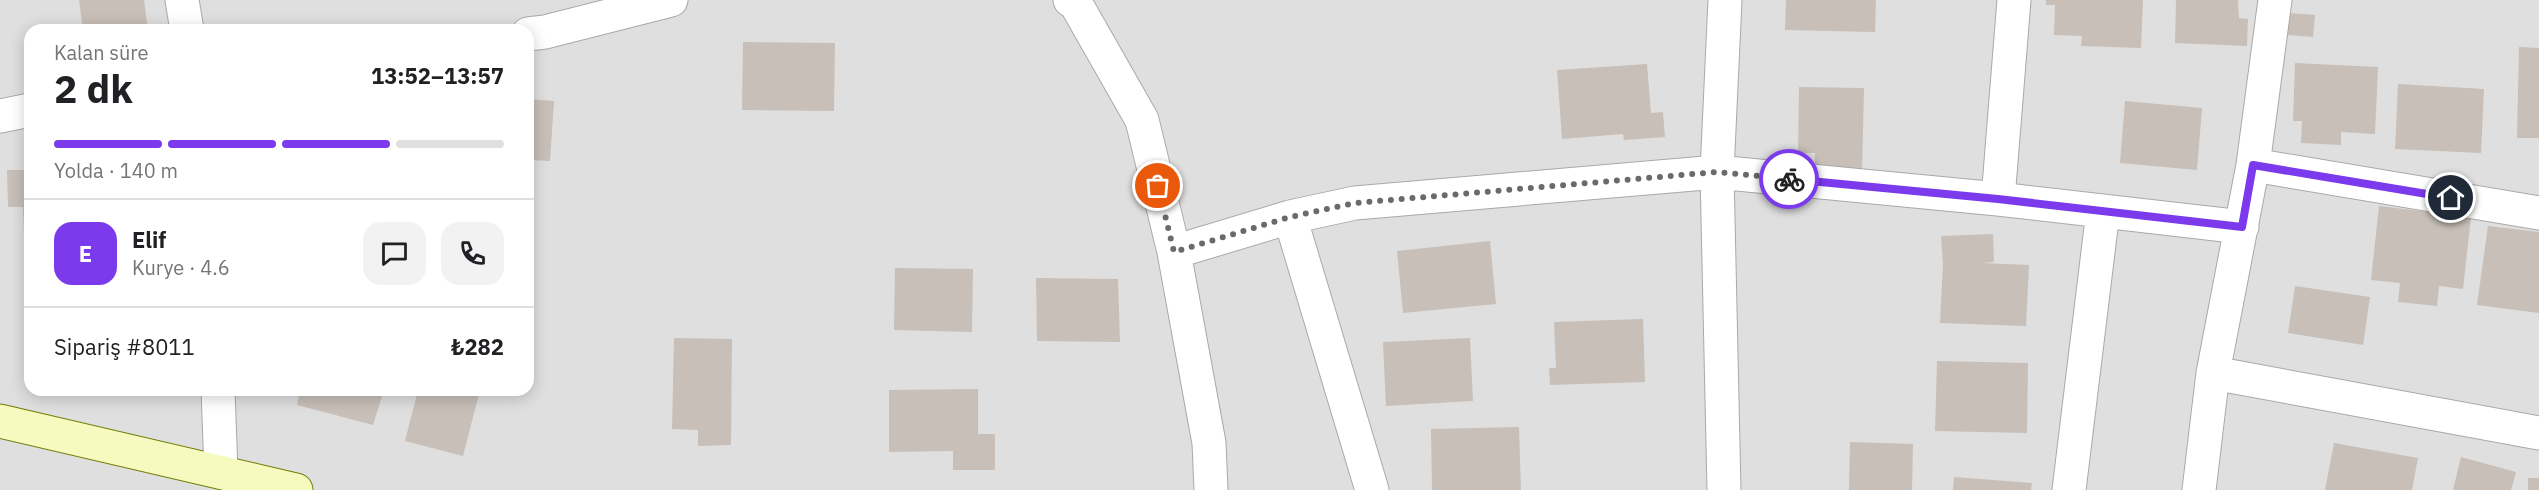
<!DOCTYPE html>
<html lang="tr">
<meta charset="utf-8">
<style>
:root{--surface:#fff;--page:#f2f2f2;--text:#202124;--muted:#757577;--line:#e0e0e0;--accent:#7c3aed}
body{margin:0;font-family:"IBM Plex Sans",sans-serif;background:var(--page);color:var(--text);height:100vh;display:flex;flex-direction:column;font-size:22px;white-space:nowrap}
*{box-sizing:border-box;margin:0}
p{font-size:20px;color:var(--muted)}
.icon{flex:none;width:33px;height:33px;fill:none;stroke:currentColor;stroke-width:2;stroke-linecap:round;stroke-linejoin:round}
.map{position:relative;flex:1;overflow:hidden}
.sheet{position:absolute;left:24px;top:24px;width:510px;height:372px;display:flex;flex-direction:column;background:var(--surface);border-radius:18px;box-shadow:0 3px 15px #0003}
.sheet>*{flex:none}
.pin{position:absolute;display:grid;place-items:center;width:51px;height:51px;color:#fff;margin:-26px;border:3px solid #fff;border-radius:50%;box-shadow:0 2px 6px #0007}
.courier{position:absolute;display:grid;place-items:center;width:60px;height:60px;margin:-30px;border:4px solid #7c3aed;border-radius:50%;background:#fff;color:#222;box-shadow:0 2px 8px #0007}
.headline em{font-style:normal;font-weight:800}
.headline div{display:flex;flex-direction:column-reverse}
.headline{display:flex;align-items:center;justify-content:space-between;height:102px;padding:0 30px}
h1{font-size:39px;font-weight:800;line-height:45px}
.bar{display:grid;grid-template-columns:repeat(4,1fr);gap:9px 6px;align-content:center;height:72px;padding:0 30px}
.bar i{height:8px;border-radius:4px;background:var(--line)}
.bar .active{background:var(--accent)}
.bar p{grid-column:span 4}
.line{display:flex;align-items:center;gap:15px;padding:0 30px;border-top:2px solid var(--line)}
.line div{flex:1}
.round{display:grid;place-items:center;flex:none;width:63px;height:63px;border-radius:18px;background:var(--page)}
.map>svg:first-child{display:block}
.residential{fill:#e0dfdf;fill-rule:evenodd}
.building{fill:#c7bfb8}
.lines{fill:none;stroke-linecap:round;stroke-linejoin:round}
.street-casing{stroke:#a9a9a9;stroke-width:35}
.secondary-casing{stroke:#707d05;stroke-width:35}
.street{stroke:#fff;stroke-width:33}
.secondary{stroke:#f7fabf;stroke-width:33}
.done{stroke:#6b6a68;stroke-width:6;stroke-dasharray:0 10.8}
.route{stroke:#7c3aed;stroke-width:8}
</style>
<div class="map">
<svg width="2539" height="490" viewBox="0 0 2539 490">
<rect width="100%" height="100%" fill="#f2efe9"/>
<path class="residential" d="M0,0h2539v490h-2539zM30,30h498v360h-498z"/>
<path class="building" d="M79,0h65l4,30h-65z
M1786,0h90l-1,32 -90,-2z
M2046,0h97l-2,48 -60,-2 1,-10 -28,-1 1,-30h-9z
M2176,0h62l1,18 9,1 -1,27 -72,-3z
M2289,13l26,2 -2,22 -26,-2z
M743,42l92,1 -1,68 -92,-1z
M2519,47l20,1v90h-22z
M2295,63l83,4 -3,67 -34,-2v13l-40,-2 1,-22h-9z
M1647,64l4,49 12,-1 2,25 -41,3 -1,-6 -61,5 -5,-69z
M2398,84l86,5 -3,64 -86,-4z
M1799,87l65,1 -2,85 -47,-1v-19h-17z
M528,99l26,2 -4,60 -22,-1z
M2125,101l77,7 -5,62 -77,-7z
M7,170h23v66h-6l-1,-29h-15z
M2379,206l92,11 -8,72 -24,-3 -2,20 -39,-4 2,-19 -29,-3z
M2488,226l51,6v81l-62,-8z
M1993,234l1,28 -13,1 48,2 -3,61 -86,-3 3,-58 -2,-29z
M1490,241l6,63 -93,9 -6,-62z
M895,268l78,1 -1,63 -78,-2z
M1036,278l82,1 2,63 -83,-1z
M2295,286l75,11 -7,48 -75,-12z
M1643,319l2,63 -95,3 -1,-17h7l-2,-46z
M674,338l58,1 -1,106 -33,1v-16l-26,-1z
M1470,338l3,63 -87,5 -3,-64z
M1937,361l91,2 -1,70 -92,-2z
M978,389v45h17v36h-42v-19l-64,1v-62z
M300,390h84l-11,35 -76,-20z
M418,390h62l-17,66 -58,-15z
M1519,427l2,63h-89l-1,-61z
M1850,442l63,2 -1,46h-63z
M2334,443l84,15 -6,32h-87z
M2461,457l55,15 -5,18h-58z
M1954,477l78,6 -1,7h-78z
M2528,478h11v12h-11z"/>
<g class="lines">
<g class="street-casing">
<path id="street" d="M182,0l5,30
M1070,0l6,4 66,116 32,132 35,191 2,47
M528,34l17,-2 126,-32
M0,116l30,-6
M2253,165l286,48
M1998,199l244,28
M1174,252l116,-35
M2213,373l326,60
M218,390l3,82
M1372,490l-82,-273 65,-14 362,-31 281,27 16,-199
M1724,490l-7,-318 8,-172
M2069,490l34,-279
M2199,490l14,-117 40,-208 22,-165"/>
</g>
<g class="secondary-casing">
<path id="secondary" d="M0,421l296,69"/>
</g>
<use href="#street" class="street"/>
<use href="#secondary" class="secondary"/>
</g>
<g class="lines">
<path class="done" d="M1158,186l16,66 116,-35 65,-14 362,-31 72,7"/>
<path class="route" d="M1789,179l209,20 244,28 11,-62 198,33"/>
</g>
</svg>
<div class="pin" style="left:1158px;top:186px;background:#ea580c"><svg class="icon" aria-label="bag" viewBox="0 0 24 24"><path d="M5 8h14l-1 12H6zM9 8a3 3 0 0 1 6 0"/></svg></div>
<div class="pin" style="left:2451px;top:198px;background:#1f2937"><svg class="icon" aria-label="home" viewBox="0 0 24 24"><path d="M3 11l9-7 9 7M6 9v11h12V9"/></svg></div>
<div class="courier" style="left:1789px;top:179px"><svg class="icon" aria-label="bike" viewBox="0 0 24 24"><circle cx="6" cy="16" r="4"/><circle cx="18" cy="16" r="4"/><path d="M6 16l4-8h5l3 8M10 8l3 8H6M13 5h3"/></svg></div>
<section class="sheet">
<div class="headline"><div><h1>2 dk</h1><p>Kalan süre</p></div><em>13:52–13:57</em></div>
<div class="bar"><i class="active"></i><i class="active"></i><i class="active"></i><i></i><p>Yolda · 140 m</p></div>
<div class="line" style="height:108px"><b class="round" style="background:var(--accent);color:#fff">E</b><div><b>Elif</b><p>Kurye · 4.6</p></div><a class="round"><svg class="icon" aria-label="chat" viewBox="0 0 24 24"><path d="M4 5h16v11H9l-5 4z"/></svg></a><a class="round"><svg class="icon" aria-label="phone" viewBox="0 0 24 24"><path d="M5 4h4l2 5-3 2q2 4 5 5l2-3 5 2v4C11 20 4 13 5 4z"/></svg></a></div>
<div class="line" style="height:78px"><div>Sipariş #8011</div><b>₺282</b></div>
</section>
</div>
